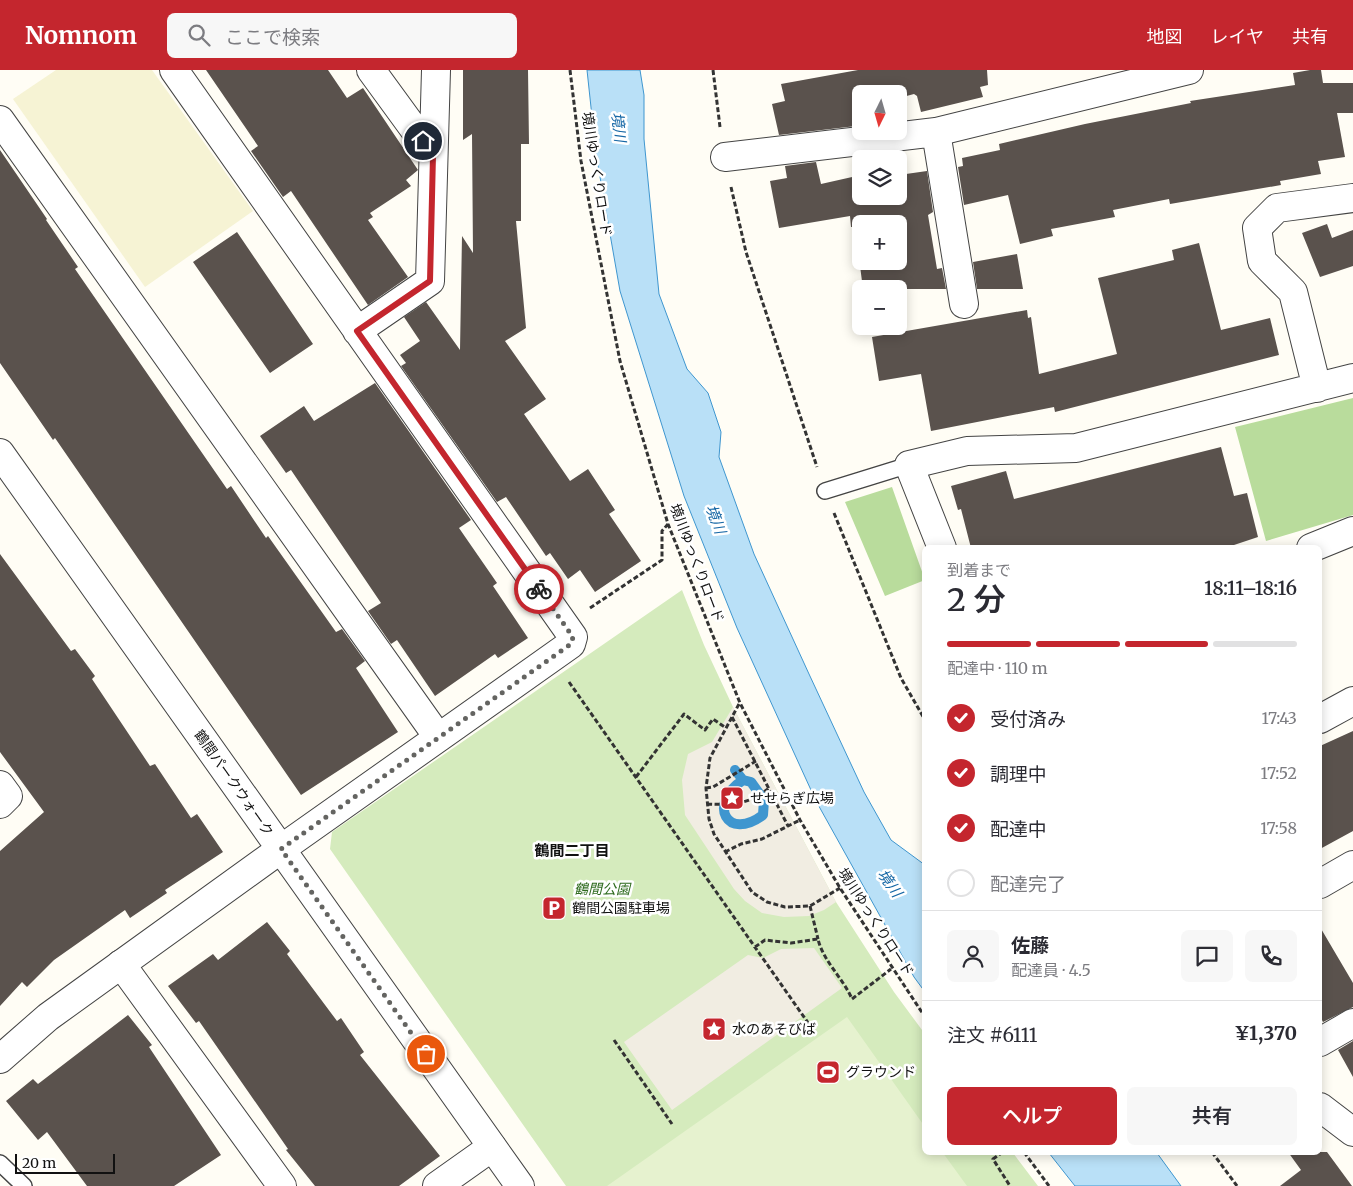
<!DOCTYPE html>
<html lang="ja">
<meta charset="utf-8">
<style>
:root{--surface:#fff;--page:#f7f7f7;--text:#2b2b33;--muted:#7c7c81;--line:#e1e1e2;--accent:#c4262e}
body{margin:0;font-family:Merriweather,"Noto Sans JP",serif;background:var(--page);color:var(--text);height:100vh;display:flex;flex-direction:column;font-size:19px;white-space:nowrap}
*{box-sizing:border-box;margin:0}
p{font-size:16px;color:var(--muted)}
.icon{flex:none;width:28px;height:28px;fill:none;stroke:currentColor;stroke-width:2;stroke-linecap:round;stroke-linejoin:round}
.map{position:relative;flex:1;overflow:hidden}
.side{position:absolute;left:922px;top:475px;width:400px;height:610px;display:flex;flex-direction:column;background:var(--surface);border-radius:8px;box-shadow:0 2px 12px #0003}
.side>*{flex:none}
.needle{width:32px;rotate:185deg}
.buttons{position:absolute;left:852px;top:15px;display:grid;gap:10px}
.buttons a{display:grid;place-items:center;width:55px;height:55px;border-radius:8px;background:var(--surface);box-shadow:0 2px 12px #0003;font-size:25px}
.scale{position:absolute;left:15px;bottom:12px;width:100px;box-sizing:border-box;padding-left:5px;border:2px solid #111;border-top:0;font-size:14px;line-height:18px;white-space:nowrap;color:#111;-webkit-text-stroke:4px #fff;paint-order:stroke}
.pin{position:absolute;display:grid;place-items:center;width:42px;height:42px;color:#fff;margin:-21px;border:2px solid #fff;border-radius:50%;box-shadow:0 1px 5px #0007}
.courier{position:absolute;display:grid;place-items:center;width:50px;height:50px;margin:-25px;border:4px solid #c4262e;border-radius:50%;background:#fff;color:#222;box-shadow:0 1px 6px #0007}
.head em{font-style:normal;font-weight:600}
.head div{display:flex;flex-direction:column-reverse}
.head{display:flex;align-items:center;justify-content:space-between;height:85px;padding:0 25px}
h1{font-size:32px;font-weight:600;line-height:38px}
.bar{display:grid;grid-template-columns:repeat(4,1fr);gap:8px 5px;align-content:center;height:60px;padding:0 25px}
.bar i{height:6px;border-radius:4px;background:var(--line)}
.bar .selected{background:var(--accent)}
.bar p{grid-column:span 4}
.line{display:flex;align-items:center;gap:12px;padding:0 25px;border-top:1px solid var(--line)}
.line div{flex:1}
.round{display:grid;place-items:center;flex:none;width:52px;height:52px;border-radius:8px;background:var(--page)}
ol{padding:0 25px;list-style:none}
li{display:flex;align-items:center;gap:15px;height:55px}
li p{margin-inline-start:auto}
li .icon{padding:5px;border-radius:50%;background:var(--accent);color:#fff;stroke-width:4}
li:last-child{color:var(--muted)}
li i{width:28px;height:28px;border:2px solid var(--line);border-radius:50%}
.action{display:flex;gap:10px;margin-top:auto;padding:10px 25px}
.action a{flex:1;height:58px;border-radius:8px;background:var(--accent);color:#fff;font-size:20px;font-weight:600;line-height:58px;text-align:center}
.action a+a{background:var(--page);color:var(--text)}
header{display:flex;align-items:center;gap:30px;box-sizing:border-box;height:70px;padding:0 25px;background:var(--accent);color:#fff}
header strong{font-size:24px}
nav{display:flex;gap:28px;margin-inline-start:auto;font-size:18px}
.search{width:350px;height:45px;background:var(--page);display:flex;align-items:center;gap:12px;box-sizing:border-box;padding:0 18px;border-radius:8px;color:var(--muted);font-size:19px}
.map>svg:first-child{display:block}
.farmland{fill:#f6f3d4}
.green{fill:#d5ebbd}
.forest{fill:#b9dc9c}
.pitch{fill:#e6f2cf}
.plaza{fill:#f1ede2}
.water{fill:#b9e0f7;stroke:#3f96cf}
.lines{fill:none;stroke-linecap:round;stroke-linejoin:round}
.stream{stroke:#3f96cf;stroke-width:10}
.building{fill:#5a524d;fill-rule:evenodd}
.service-casing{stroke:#444;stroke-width:18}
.minor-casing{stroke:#444;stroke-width:30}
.tertiary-casing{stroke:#444;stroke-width:30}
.path{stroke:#333;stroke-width:3;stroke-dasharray:5 2.5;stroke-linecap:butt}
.service{stroke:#fff;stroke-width:15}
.minor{stroke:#fff;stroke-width:28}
.tertiary{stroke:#fff;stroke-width:28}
.done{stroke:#646461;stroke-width:5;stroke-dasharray:0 9}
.route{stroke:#c4262e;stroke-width:6}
.labels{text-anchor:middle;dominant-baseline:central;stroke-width:5;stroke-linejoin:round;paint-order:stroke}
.street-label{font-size:14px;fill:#111;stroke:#fff}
.poi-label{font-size:14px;fill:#111;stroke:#fff;text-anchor:start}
.park-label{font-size:14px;font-style:italic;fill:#2f6b1f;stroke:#fff}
.water-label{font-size:15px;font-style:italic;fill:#1768a6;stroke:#fff}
.neighbourhood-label{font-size:15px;font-weight:bold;fill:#111;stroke:#fff}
</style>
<header>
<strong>Nomnom</strong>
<div class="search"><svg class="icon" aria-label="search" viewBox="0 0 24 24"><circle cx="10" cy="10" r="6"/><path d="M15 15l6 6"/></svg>ここで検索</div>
<nav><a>地図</a><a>レイヤ</a><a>共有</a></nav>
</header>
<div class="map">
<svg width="1353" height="1116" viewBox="0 0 1353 1116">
<rect width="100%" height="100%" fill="#fffdf5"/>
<path class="farmland" d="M56,0h96l101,141 -108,76 -132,-188z"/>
<path class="green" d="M682,520l22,55 29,62 103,195 58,90 31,42v118l88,1 25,33h-472l-236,-337 2,-17z"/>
<path class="forest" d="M1353,328v117l-87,26 -31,-114z
M892,417l33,93 -40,16 -40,-94z"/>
<path class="pitch" d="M847,947l78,110v25l18,1 24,33h-360z"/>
<path class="plaza" d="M733,637l103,195 -12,8 -15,6 -25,1 -22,-4 -17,-12 -11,-12 -49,-74 -3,-35 6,-26 24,-12z
M814,878l28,40 -170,122 -48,-68 124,-87 15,3 18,-9z"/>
<path class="water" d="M587,0h53l4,25v44l15,155 28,75 21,24 13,39 -2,25 35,97 55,120 55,118 27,48 34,25v127l-11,-15 -98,-176 -79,-173 -53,-132 -64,-205 -24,-137z
M1049,1083h108l24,33h-106z"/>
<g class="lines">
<path class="stream" d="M735,700l8,10 8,2 13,18 -1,15c-36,27 -56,-11 -20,-35"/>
</g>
<path class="building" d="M206,0h122l19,28 16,-10 55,82 -12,10 5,6 -41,27 3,4 -5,3 40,57 -40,28 -77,-114 -8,6 -32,-46 7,-5z
M463,0h65l1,74h-8v77h-5l10,107 -21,13 41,58 -22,15 46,67 18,-12 27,41 -6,4 32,47 -46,31 -15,-22 -12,9 -18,-26 -4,3 -40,-59 -9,5 -96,-136 5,-3 -6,-8 20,-14 -16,-24 22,-15 34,48 2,-114 11,17 -1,-119 -9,6z
M858,0h129l1,15 -8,2 3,10 -62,15 -4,-16 -3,-2 -15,4v-4h-38v12l-9,2 4,18 -77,9 -7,-31 13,-3 -4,-17z
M1310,0h11l2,13h30v30h-16l8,44 -27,4 3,13 -41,7 1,4 -111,19 -1,-5 -56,11 2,7 -64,12 2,7 -33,8 -12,-49 -44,10 -6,-38 5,-1 -1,-8 38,-8 -1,-6 86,-20 106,-21 -1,-2 105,-16 -2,-12z
M0,80l47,69 -1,1 32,47 -3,2 152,220 4,-3 35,52 2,-2 68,96 6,-3 23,32 -9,7 42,64 -97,63 -246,-357 -2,2 -53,-77z
M816,92l5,22 40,-9v21h38v-21l28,-4 6,41 -5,3 9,54 5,-1 4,21h-83l-8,-62h-4l-1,-11 -71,12 -9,-47 17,-3 -2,-12zM861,154h38v37h-38z
M1327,154l5,14 21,-8v36l-33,11 -18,-44z
M237,162l76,112 -43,29 -77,-111z
M1199,173l22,87 49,-12 9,37 -224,57 -1,-5 -123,24 -10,-57 -42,7 -7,-44 155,-27 1,8 3,-1 8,57 78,-20 -19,-76 76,-18 -2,-10z
M1017,184l6,35h-46l-4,-27z
M375,313l96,137 -12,8 38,55 -4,3 35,52 -30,20 -3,-4 -60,42 -38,-56 -6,4 -23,-33 13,-8 -90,-133 -5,3 -26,-37 44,-30 10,15z
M1221,377l13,49 13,-3 11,44 -33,11h-254l-10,-39 -3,1 -7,-24 55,-15 8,28z
M0,484l71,97 4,-2 20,27 -3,3 58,87 5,-2 36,54 6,-4 26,38 -58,38 2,3 -37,25 -5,-8 -71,50 -27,27 -5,-5 -22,24v-155l44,-39 -44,-60z
M1353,661v100l-33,18v-103z
M267,852l23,29 -3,3 50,67 4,-3 23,34 -4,3 80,101 -41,30h-84l-29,-36 2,-1 -89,-128 -3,2 -28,-37 45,-32 5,6z
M1320,857l33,56v24l-30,15 -3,-6z
M128,945l24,30 -3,2 72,108 -47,31h-87l-40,-54 -9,8 -32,-39 27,-22 5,5z
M1353,971v36l-15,-27z
M1288,1082h39l25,34h-72l21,-16z"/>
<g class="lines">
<g class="service-casing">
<path id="service" d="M825,421l84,-26
M0,1093l24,23"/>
</g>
<g class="minor-casing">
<path id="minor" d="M174,0l399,567 -2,7 -290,205
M371,0l62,85
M0,50l438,617
M936,62l28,172
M725,87l211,-25 253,-62
M357,261l73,-50 6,-211
M1317,318l-24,-96 -31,-31 -5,-33 20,-20 76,-10
M942,478l-33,-83 58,-14 109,-3 277,-70
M1311,478l42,-17
M1320,649l33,-18
M0,715l8,11 -8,8
M1320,814l33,-19
M121,894l161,222
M1320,972l33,-19
M1320,1037l33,25
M437,1116l55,-39"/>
</g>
<g class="tertiary-casing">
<path id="tertiary" d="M0,383l520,733
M0,989l48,-42 233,-168"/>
</g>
<path class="path" d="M570,0l11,91 39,200 48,163 72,179 60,117 40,68 85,129
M713,0l7,57
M731,117l15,65 71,215
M834,443l67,165 24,42
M590,538l72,-48v-29l6,-7
M569,612l242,345
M739,634l-29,54 -4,30 3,31 5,15 38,58 15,10 18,5 25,-1 30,-18
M732,647l56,109
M636,707l48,-63 21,16 8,-11 13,9
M706,718l7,-1 43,-26
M707,734c26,1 41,1 62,-16
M725,782l16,-8 21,-5 38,-19
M810,836l8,33
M755,877l10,-7 26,3 27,-4c5,22 25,39 34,60l39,-30
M614,970l58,84
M1003,1082l-10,7 17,27
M1024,1082l25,34
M1212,1082l25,34"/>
<use href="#service" class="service"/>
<use href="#minor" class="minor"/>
<use href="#tertiary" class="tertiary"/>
</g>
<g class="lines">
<path class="done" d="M426,984l-145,-205 290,-205 2,-7 -34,-48"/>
<path class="route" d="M423,71l10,14 -3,126 -73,50 182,258"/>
</g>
<defs>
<g id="sight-square" transform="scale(1.25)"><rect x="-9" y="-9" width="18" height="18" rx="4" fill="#c4262e" stroke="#fff"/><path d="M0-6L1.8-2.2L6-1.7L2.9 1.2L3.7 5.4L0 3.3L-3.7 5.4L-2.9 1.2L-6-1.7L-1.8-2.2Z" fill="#fff"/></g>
<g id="parking-square" transform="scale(1.25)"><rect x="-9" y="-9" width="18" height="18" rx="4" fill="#c4262e" stroke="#fff"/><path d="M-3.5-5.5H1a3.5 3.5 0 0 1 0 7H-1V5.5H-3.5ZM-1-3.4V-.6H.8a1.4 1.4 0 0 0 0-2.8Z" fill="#fff"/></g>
<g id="stadium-square" transform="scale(1.25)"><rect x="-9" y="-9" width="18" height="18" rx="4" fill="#c4262e" stroke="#fff"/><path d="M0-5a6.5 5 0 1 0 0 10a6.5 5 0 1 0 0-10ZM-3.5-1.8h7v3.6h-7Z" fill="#fff"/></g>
</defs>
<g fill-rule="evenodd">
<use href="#sight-square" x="732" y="728"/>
<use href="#parking-square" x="554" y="838"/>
<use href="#sight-square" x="714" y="959"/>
<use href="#stadium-square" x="828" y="1002"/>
</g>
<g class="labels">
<g class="street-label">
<text transform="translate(597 104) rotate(81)">境川ゆっくりロード</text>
<text transform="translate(697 493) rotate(69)">境川ゆっくりロード</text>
<text transform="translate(234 713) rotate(55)">鶴間パークウォーク</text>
<text transform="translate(876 852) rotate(57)">境川ゆっくりロード</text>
</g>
<g class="poi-label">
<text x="750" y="728">せせらぎ広場</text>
<text x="572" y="838">鶴間公園駐車場</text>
<text x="732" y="959">水のあそびば</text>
<text x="846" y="1002">グラウンド</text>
</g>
<g class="park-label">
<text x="602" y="819">鶴間公園</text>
</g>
<g class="water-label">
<text transform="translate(619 57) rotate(83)">境川</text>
<text transform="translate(716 449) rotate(69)">境川</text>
<text transform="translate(890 813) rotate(54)">境川</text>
</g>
<g class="neighbourhood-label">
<text x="572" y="780">鶴間二丁目</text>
</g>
</g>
</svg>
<div class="buttons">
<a><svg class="needle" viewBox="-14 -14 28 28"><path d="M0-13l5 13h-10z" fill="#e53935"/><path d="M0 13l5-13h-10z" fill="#7c7c81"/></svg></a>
<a><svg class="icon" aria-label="layers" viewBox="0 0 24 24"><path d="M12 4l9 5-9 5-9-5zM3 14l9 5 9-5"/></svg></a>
<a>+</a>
<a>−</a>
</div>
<div class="scale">20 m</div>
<div class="pin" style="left:426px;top:984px;background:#ea580c"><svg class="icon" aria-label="bag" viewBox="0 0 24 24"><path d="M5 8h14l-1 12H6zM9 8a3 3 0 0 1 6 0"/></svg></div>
<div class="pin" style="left:423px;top:71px;background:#1f2937"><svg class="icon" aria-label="home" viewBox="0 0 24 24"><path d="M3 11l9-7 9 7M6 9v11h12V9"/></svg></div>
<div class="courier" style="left:539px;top:519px"><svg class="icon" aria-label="bike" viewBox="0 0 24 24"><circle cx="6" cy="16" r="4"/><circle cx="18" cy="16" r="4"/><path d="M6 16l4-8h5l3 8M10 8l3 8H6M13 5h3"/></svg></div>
<section class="side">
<div class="head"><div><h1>2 分</h1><p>到着まで</p></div><em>18:11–18:16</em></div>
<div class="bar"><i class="selected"></i><i class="selected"></i><i class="selected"></i><i></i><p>配達中 · 110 m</p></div>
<ol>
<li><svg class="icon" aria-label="check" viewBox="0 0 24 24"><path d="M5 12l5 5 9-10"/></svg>受付済み<p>17:43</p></li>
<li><svg class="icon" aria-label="check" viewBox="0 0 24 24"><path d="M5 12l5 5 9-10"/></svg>調理中<p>17:52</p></li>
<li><svg class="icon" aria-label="check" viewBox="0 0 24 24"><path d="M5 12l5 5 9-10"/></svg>配達中<p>17:58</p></li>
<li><i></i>配達完了</li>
</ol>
<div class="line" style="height:90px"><a class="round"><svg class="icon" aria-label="person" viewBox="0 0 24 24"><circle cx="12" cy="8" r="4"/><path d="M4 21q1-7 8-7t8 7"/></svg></a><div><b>佐藤</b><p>配達員 · 4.5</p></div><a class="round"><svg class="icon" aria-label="chat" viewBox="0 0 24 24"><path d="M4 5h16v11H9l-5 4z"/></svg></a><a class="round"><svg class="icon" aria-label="phone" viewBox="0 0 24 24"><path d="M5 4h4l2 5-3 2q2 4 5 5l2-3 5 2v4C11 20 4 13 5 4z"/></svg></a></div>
<div class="line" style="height:65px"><div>注文 #6111</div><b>¥1,370</b></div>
<div class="action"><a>ヘルプ</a><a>共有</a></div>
</section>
</div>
